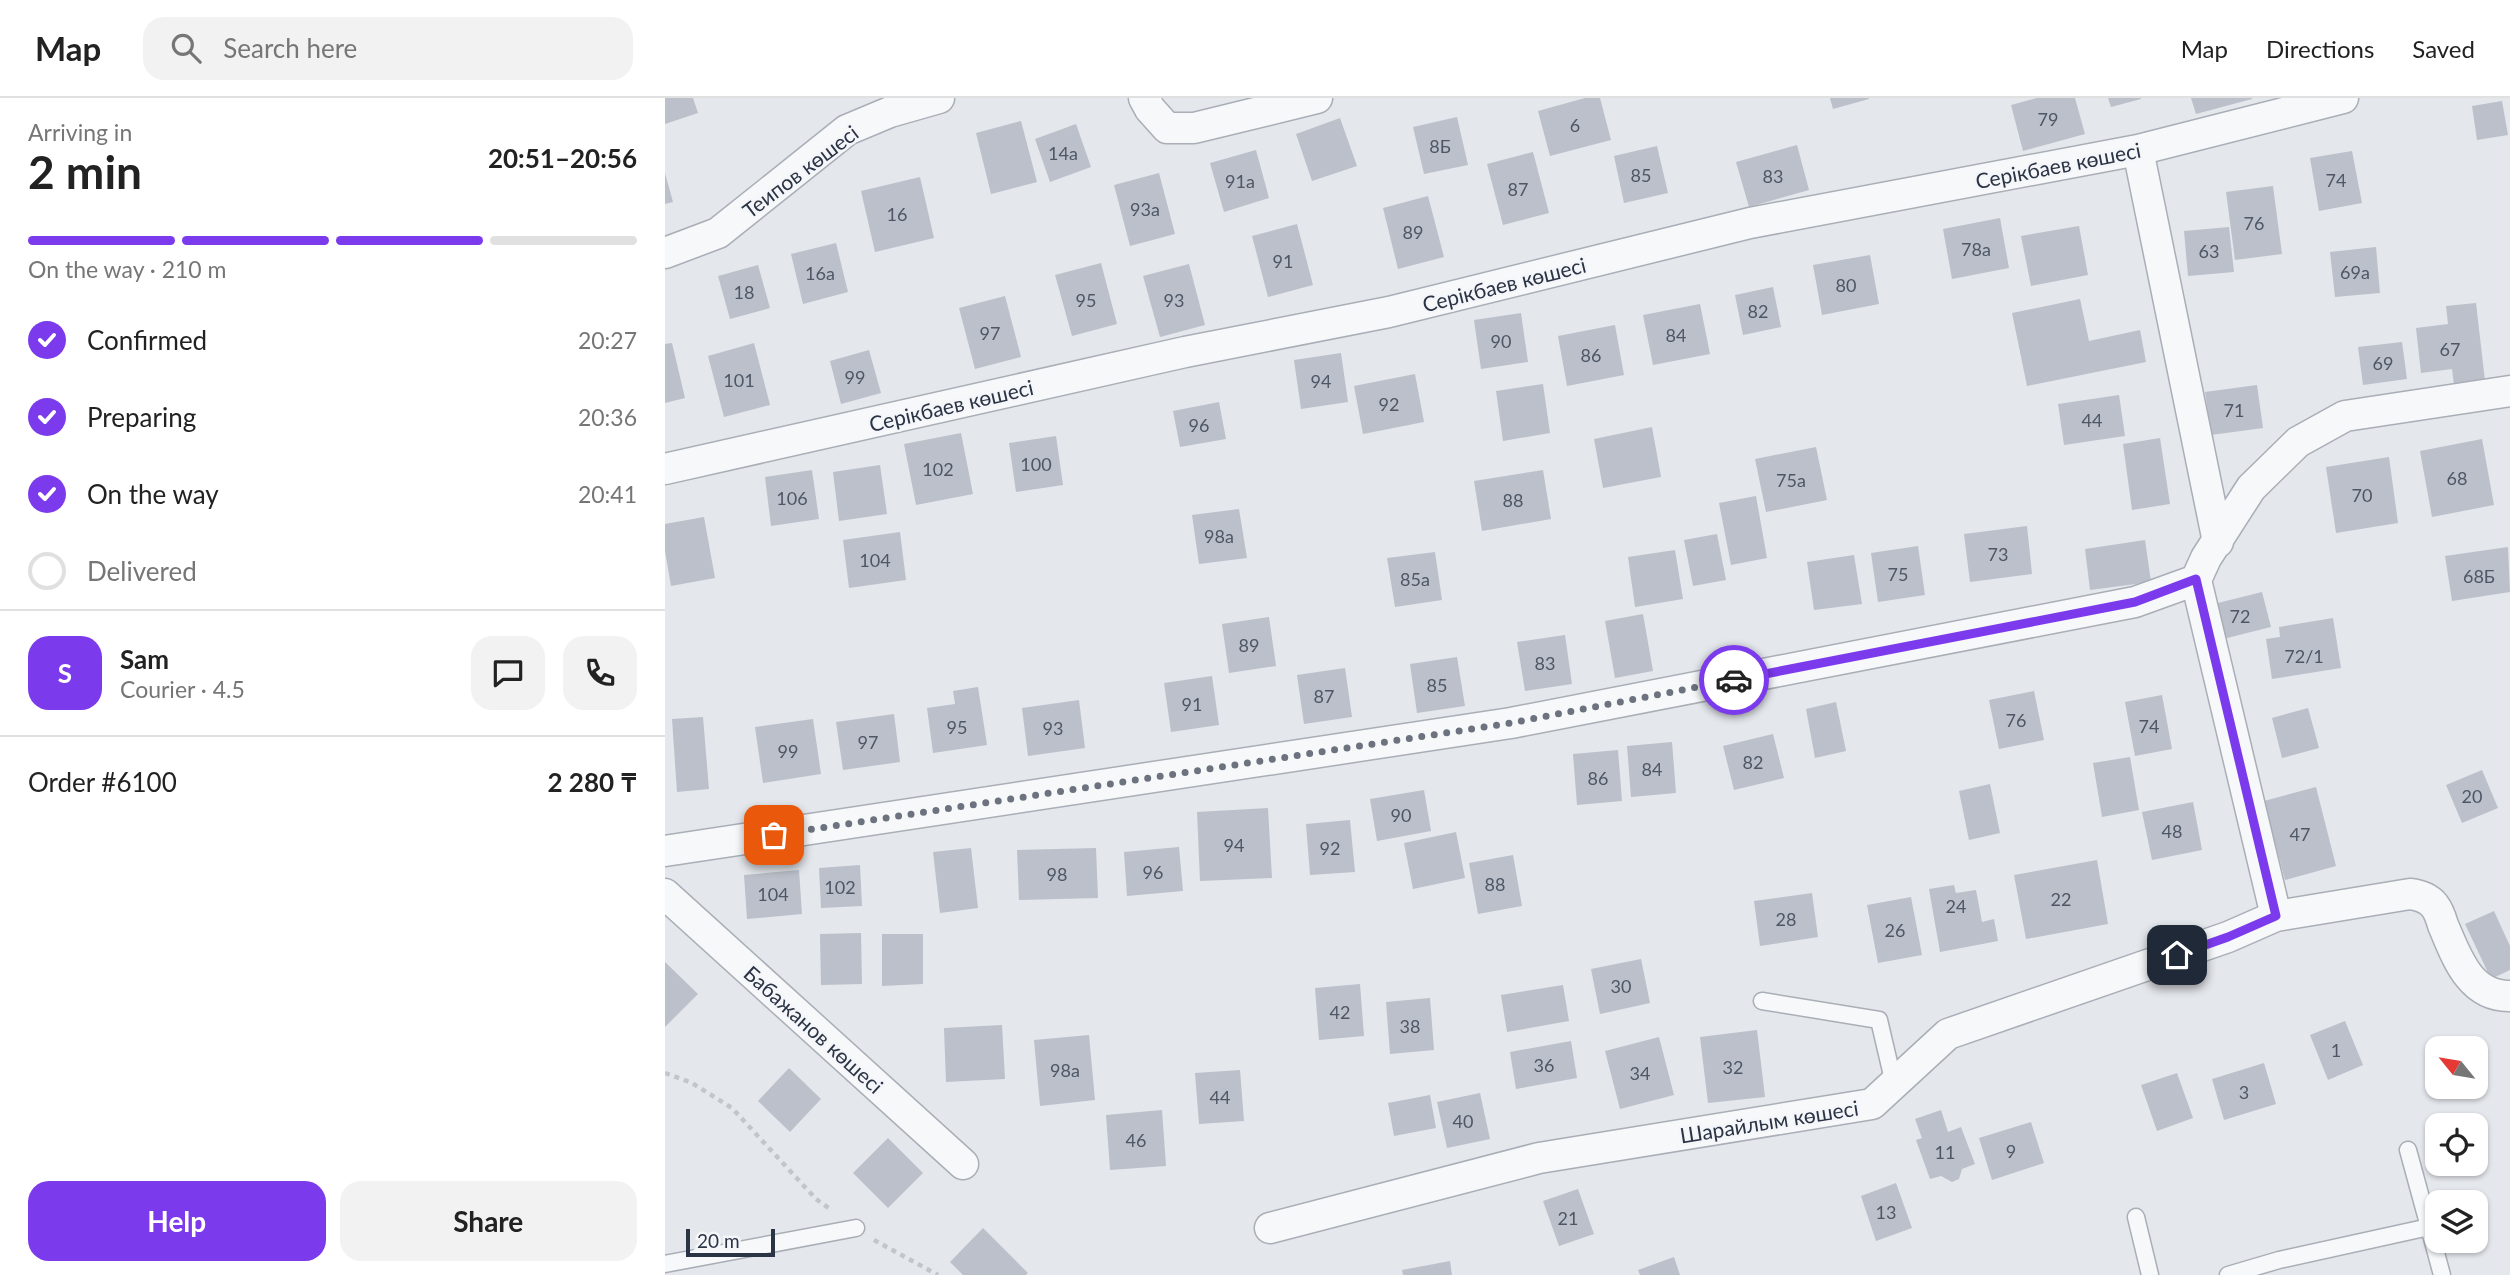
<!DOCTYPE html>
<meta charset="utf-8">
<style>
:root{--surface:#fff;--page:#f2f2f2;--text:#222;--muted:#767676;--line:#e0e0e0;--accent:#7c3aed}
body{margin:0;font-family:Lato,sans-serif;background:var(--page);color:var(--text);height:100vh;display:flex;flex-direction:column;font-size:26px;white-space:nowrap}
*{box-sizing:border-box;margin:0}
p{font-size:23px;color:var(--muted)}
.icon{flex:none;width:38px;height:38px;fill:none;stroke:currentColor;stroke-width:2;stroke-linecap:round;stroke-linejoin:round}
.map{position:relative;flex:1;overflow:hidden}
.side{display:flex;flex-direction:column;background:var(--surface);width:665px}
.side>*{flex:none}
.needle{width:46px;rotate:300deg}
.tools{position:absolute;left:1760px;top:938px;display:grid;gap:14px}
.tools a{display:grid;place-items:center;width:63px;height:63px;border-radius:14px;background:var(--surface);box-shadow:0 2px 5px #0004;font-size:35px}
.scale{position:absolute;left:21px;bottom:18px;width:89px;box-sizing:border-box;padding-left:7px;border:4px solid #2b3445;border-top:0;font-size:19px;line-height:24px;white-space:nowrap;color:#2b3445;-webkit-text-stroke:5px #f4f6f9;paint-order:stroke}
.pin{position:absolute;display:grid;place-items:center;width:60px;height:60px;color:#fff;margin:-30px;border-radius:14px;box-shadow:0 4px 10px #0006}
.courier{position:absolute;display:grid;place-items:center;width:70px;height:70px;margin:-35px;border:5px solid #7c3aed;border-radius:50%;background:#fff;color:#222;box-shadow:0 2px 9px #0007}
.headline em{font-style:normal;font-weight:700}
.headline div{display:flex;flex-direction:column-reverse}
.headline{display:flex;align-items:center;justify-content:space-between;height:119px;padding:0 28px}
h1{font-size:46px;font-weight:700;line-height:52px}
.bar{display:grid;grid-template-columns:repeat(4,1fr);gap:10px 7px;align-content:center;height:84px;padding:0 28px}
.bar i{height:9px;border-radius:5px;background:var(--line)}
.bar .current{background:var(--accent)}
.bar p{grid-column:span 4}
.line{display:flex;align-items:center;gap:18px;padding:0 28px;border-top:2px solid var(--line)}
.line div{flex:1}
.round{display:grid;place-items:center;flex:none;width:74px;height:74px;border-radius:21px;background:var(--page)}
ol{padding:0 28px;list-style:none}
li{display:flex;align-items:center;gap:21px;height:77px}
li p{margin-inline-start:auto}
li .icon{padding:7px;border-radius:50%;background:var(--accent);color:#fff;stroke-width:4}
li:last-child{color:var(--muted)}
li i{width:38px;height:38px;border:4px solid var(--line);border-radius:50%}
.cta{display:flex;gap:14px;margin-top:auto;padding:14px 28px}
.cta a{flex:1;height:80px;border-radius:21px;background:var(--accent);color:#fff;font-size:28px;font-weight:700;line-height:80px;text-align:center}
.cta a+a{background:var(--page);color:var(--text)}
header{display:flex;align-items:center;gap:42px;box-sizing:border-box;height:98px;padding:0 35px;background:var(--surface);border-bottom:2px solid var(--line)}
header strong{font-size:33px}
nav{display:flex;gap:38px;margin-inline-start:auto;font-size:24px}
.search{width:490px;height:63px;background:var(--page);display:flex;align-items:center;gap:18px;box-sizing:border-box;padding:0 24px;border-radius:21px;color:var(--muted);font-size:26px}
main{display:flex;flex:1;min-height:0}
.map>svg:first-child{display:block}
.building{fill:#bbc0ca}
.lines{fill:none;stroke-linecap:round;stroke-linejoin:round}
.lane-casing{stroke:#a9aeb7;stroke-width:19}
.street-casing{stroke:#a9aeb7;stroke-width:33}
.path{stroke:#c2c5cb;stroke-width:4.5;stroke-dasharray:5 5;stroke-linecap:butt}
.lane{stroke:#f7f8fa;stroke-width:16}
.street{stroke:#f7f8fa;stroke-width:30}
.done{stroke:#6c737f;stroke-width:7;stroke-dasharray:0 12.6}
.route{stroke:#7c3aed;stroke-width:9}
.labels{text-anchor:middle;dominant-baseline:central;stroke-width:5;stroke-linejoin:round;paint-order:stroke}
.number-label{font-size:18px;fill:#4f5766}
.street-label{font-size:21px;fill:#2b3445;stroke:#f4f6f9}
</style>
<header>
<strong>Map</strong>
<div class="search"><svg class="icon" aria-label="search" viewBox="0 0 24 24"><circle cx="10" cy="10" r="6"/><path d="M15 15l6 6"/></svg>Search here</div>
<nav><a>Map</a><a>Directions</a><a>Saved</a></nav>
</header>
<main>
<section class="side">
<div class="headline"><div><h1>2 min</h1><p>Arriving in</p></div><em>20:51–20:56</em></div>
<div class="bar"><i class="current"></i><i class="current"></i><i class="current"></i><i></i><p>On the way · 210 m</p></div>
<ol>
<li><svg class="icon" aria-label="check" viewBox="0 0 24 24"><path d="M5 12l5 5 9-10"/></svg>Confirmed<p>20:27</p></li>
<li><svg class="icon" aria-label="check" viewBox="0 0 24 24"><path d="M5 12l5 5 9-10"/></svg>Preparing<p>20:36</p></li>
<li><svg class="icon" aria-label="check" viewBox="0 0 24 24"><path d="M5 12l5 5 9-10"/></svg>On the way<p>20:41</p></li>
<li><i></i>Delivered</li>
</ol>
<div class="line" style="height:126px"><b class="round" style="background:var(--accent);color:#fff">S</b><div><b>Sam</b><p>Courier · 4.5</p></div><a class="round"><svg class="icon" aria-label="chat" viewBox="0 0 24 24"><path d="M4 5h16v11H9l-5 4z"/></svg></a><a class="round"><svg class="icon" aria-label="phone" viewBox="0 0 24 24"><path d="M5 4h4l2 5-3 2q2 4 5 5l2-3 5 2v4C11 20 4 13 5 4z"/></svg></a></div>
<div class="line" style="height:91px"><div>Order #6100</div><b>2 280 ₸</b></div>
<div class="cta"><a>Help</a><a>Share</a></div>
</section>
<div class="map">
<svg width="1845" height="1177" viewBox="0 0 1845 1177">
<rect width="100%" height="100%" fill="#e4e7ec"/>
<path class="building" d="M0,0h28l5,15 -33,11z
M920,0h15l11,42 -61,16 -12,-45z
M1165,0h39v1l-36,10z
M1372,0h38l10,36 -62,17 -12,-46z
M1443,0h33v1l-30,8z
M1526,0h61v1l-56,15z
M1837,3l6,34 -31,5 -5,-34z
M792,19l11,48 -44,9 -11,-47z
M675,20l17,48 -45,15 -16,-47z
M356,23l16,61 -46,12 -15,-61z
M411,26l15,43 -41,15 -15,-43z
M1132,47l12,45 -60,17 -13,-45z
M992,48l11,47 -44,10 -10,-47z
M591,52l13,48 -45,14 -14,-49z
M1687,53l10,52 -43,8 -9,-53z
M868,54l16,61 -46,12 -16,-61z
M0,75l8,29 -8,2z
M494,75l16,61 -45,12 -16,-61z
M255,79l14,61 -59,14 -14,-61z
M1608,88l9,68 -47,6 -9,-68z
M763,98l16,61 -46,12 -15,-61z
M1335,120l9,50 -57,11 -9,-50z
M632,126l16,61 -45,12 -16,-61z
M1414,128l9,49 -57,11 -10,-50z
M1564,129l5,45 -46,4 -4,-45z
M171,145l12,49 -45,12 -12,-50z
M1711,149l4,46 -45,4 -5,-45z
M1205,157l9,49 -57,11 -9,-50z
M436,165l16,61 -45,12 -17,-61z
M524,166l16,61 -45,12 -17,-61z
M93,167l12,43 -40,11 -12,-43z
M1108,189l8,40 -38,8 -8,-40z
M340,198l16,61 -46,12 -16,-61z
M1415,201l9,42 51,-11 6,32 -119,24 -15,-73z
M1811,205l9,78 -31,4 -2,-16 -31,4 -5,-45 32,-4 -2,-18z
M1035,206l10,50 -57,11 -10,-50z
M856,215l7,49 -47,7 -7,-49z
M950,227l9,50 -57,11 -9,-50z
M1737,244l5,37 -44,6 -5,-38z
M7,245l13,55 -20,5v-59z
M89,245l16,62 -46,12 -16,-61z
M204,252l12,43 -40,11 -11,-43z
M676,255l7,49 -47,7 -7,-49z
M750,276l9,48 -61,12 -9,-48z
M878,286l7,49 -47,8 -7,-50z
M1592,287l6,43 -52,7 -6,-43z
M1454,297l6,41 -61,9 -6,-41z
M554,304l7,37 -46,8 -7,-36z
M987,329l9,50 -58,11 -9,-49z
M296,335l12,61 -57,11 -12,-61z
M391,338l7,49 -47,7 -7,-49z
M1495,340l10,66 -38,6 -9,-66z
M1817,341l12,66 -62,12 -12,-66z
M1151,349l11,53 -61,12 -11,-53z
M1724,359l9,66 -62,10 -10,-66z
M215,367l7,49 -48,7 -6,-49z
M147,372l7,49 -48,7 -6,-49z
M878,372l8,49 -69,12 -8,-50z
M1091,398l11,62 -36,7 -12,-62z
M574,411l8,49 -48,6 -7,-49z
M39,419l11,61 -44,8 -6,-35v-27z
M1362,428l5,48 -62,8 -6,-48z
M235,434l6,48 -57,8 -6,-48z
M1052,436l9,46 -33,6 -9,-46z
M1480,442l6,42 -61,8 -5,-41z
M1253,448l7,49 -47,7 -7,-49z
M1843,449l2,45 -58,9 -7,-45z
M1010,452l8,49 -48,8 -7,-50z
M770,454l7,48 -47,7 -8,-49z
M1189,457l8,49 -48,6 -7,-48z
M1597,494l9,35 -52,13 -9,-35z
M978,516l10,57 -38,7 -10,-57z
M604,519l7,49 -47,7 -7,-49z
M1668,520l8,50 -69,11 -6,-40 14,-2 -1,-10z
M900,537l7,49 -47,7 -8,-49z
M792,559l8,49 -48,7 -7,-49z
M680,570l7,49 -48,7 -7,-49z
M547,578l7,49 -48,7 -7,-49z
M313,589l9,58 -54,8 -6,-45 28,-4 -2,-13z
M1369,593l10,49 -45,9 -10,-49z
M1497,597l10,54 -37,7 -10,-54z
M414,602l6,48 -57,8 -6,-48z
M1171,604l10,49 -31,7 -9,-49z
M1643,610l11,40 -37,10 -10,-40z
M229,616l6,48 -57,8 -7,-48z
M38,619l6,72 -32,3 -5,-73z
M148,621l8,55 -58,9 -8,-56z
M1108,636l11,44 -50,12 -11,-44z
M1007,644l4,51 -45,4 -4,-51z
M953,652l4,51 -45,4 -4,-51z
M1465,659l9,53 -37,7 -9,-54z
M1817,672l16,38 -36,15 -16,-38z
M1325,686l10,49 -31,7 -10,-49z
M1651,689l20,79 -51,14 -21,-79z
M759,692l7,41 -54,10 -7,-42z
M1528,704l9,48 -50,10 -10,-48z
M603,710l4,70 -72,3 -3,-69z
M685,722l5,52 -45,3 -4,-51z
M791,734l9,46 -52,11 -9,-46z
M514,749l4,44 -56,5 -3,-44z
M306,750l7,60 -38,5 -7,-61z
M431,750l2,50 -79,2 -2,-50z
M848,757l9,51 -44,8 -9,-51z
M1432,762l11,64 -82,15 -12,-64z
M195,767l2,41 -41,2 -2,-40z
M134,772l3,44 -55,5 -3,-44z
M1289,787l2,8 20,-3 6,32 12,-3 4,22 -58,11 -11,-63z
M1147,795l6,44 -58,9 -6,-45z
M1246,799l11,58 -44,8 -11,-58z
M1829,813l16,35v24l-19,9 -26,-55z
M196,835l1,51 -41,1 -1,-51z
M217,836h41v50l-41,2z
M976,861l9,44 -50,11 -9,-45z
M0,864l33,32 -33,33z
M695,886l4,52 -45,4 -4,-52z
M898,887l6,36 -62,11 -6,-37z
M765,900l4,52 -44,4 -4,-52z
M1680,923l18,44 -35,15 -18,-45z
M337,927l3,54 -59,3 -2,-54z
M1092,932l8,67 -57,6 -8,-66z
M424,937l6,65 -55,6 -6,-66z
M994,939l15,58 -54,14 -15,-58z
M906,943l6,37 -61,11 -6,-37z
M1599,965l12,41 -52,16 -12,-41z
M124,970l32,31 -31,33 -32,-31z
M575,972l4,51 -45,3 -4,-51z
M1512,975l16,45 -36,13 -16,-46z
M815,995l10,46 -43,9 -10,-46z
M765,997l6,33 -42,8 -6,-33z
M497,1012l4,56 -56,4 -4,-55z
M1276,1012l7,22 13,-5 14,37 -13,5 -3,10 -7,3 -11,-6 -11,3 -14,-39 6,-2 -7,-19z
M1366,1024l13,41 -52,17 -13,-42z
M223,1040l35,35 -35,35 -35,-35z
M1231,1085l16,45 -36,13 -15,-45z
M913,1091l16,45 -35,12 -16,-45z
M318,1130l45,45 -2,2h-63l-13,-13z
M1009,1159l6,18h-40l-2,-5z
M785,1163l2,14h-49l-1,-5z"/>
<g class="lines">
<g class="lane-casing">
<path id="lane" d="M1097,903l117,19 15,64
M1743,1052l21,77
M1471,1119l14,58
M0,1166l191,-36
M1563,1177l51,-15 150,-33 13,48"/>
</g>
<g class="street-casing">
<path id="street" d="M479,0l6,11 17,19h27l123,-30
M1473,52l80,392
M0,155l53,-20 129,-103 43,-18 49,-14
M0,371l520,-117 204,-40 361,-89 388,-73 205,-52
M1531,482l80,336
M0,753l846,-128 624,-121 61,-22 10,-22 45,-70 47,-46 47,-26 165,-25
M0,796l298,270
M605,1130l269,-70 333,-54 76,-70 280,-97 48,-21 134,-22c9,1 17,3 24,11 4,5 7,13 9,20 13,30 26,72 67,71"/>
</g>
<path class="path" d="M0,975l27,10 40,25 84,91 14,10
M209,1142l64,35"/>
<use href="#lane" class="lane"/>
<use href="#street" class="street"/>
</g>
<g class="lines">
<path class="done" d="M109,737l737,-112 223,-43"/>
<path class="route" d="M1069,582l401,-78 61,-23 80,337 -48,21 -51,18"/>
</g>
<g class="labels">
<g class="number-label">
<text x="1383" y="21">79</text>
<text x="910" y="27">6</text>
<text x="775" y="48">8Б</text>
<text x="398" y="55">14а</text>
<text x="976" y="77">85</text>
<text x="1108" y="78">83</text>
<text x="1671" y="82">74</text>
<text x="575" y="83">91а</text>
<text x="853" y="91">87</text>
<text x="480" y="111">93а</text>
<text x="232" y="116">16</text>
<text x="1589" y="125">76</text>
<text x="748" y="134">89</text>
<text x="1311" y="151">78а</text>
<text x="1544" y="153">63</text>
<text x="618" y="163">91</text>
<text x="1690" y="174">69а</text>
<text x="155" y="175">16а</text>
<text x="1181" y="187">80</text>
<text x="79" y="194">18</text>
<text x="421" y="202">95</text>
<text x="509" y="202">93</text>
<text x="1093" y="213">82</text>
<text x="325" y="235">97</text>
<text x="1011" y="237">84</text>
<text x="836" y="243">90</text>
<text x="1785" y="251">67</text>
<text x="926" y="257">86</text>
<text x="1718" y="265">69</text>
<text x="190" y="279">99</text>
<text x="74" y="282">101</text>
<text x="656" y="283">94</text>
<text x="724" y="306">92</text>
<text x="1569" y="312">71</text>
<text x="1427" y="322">44</text>
<text x="534" y="327">96</text>
<text x="371" y="366">100</text>
<text x="273" y="371">102</text>
<text x="1792" y="380">68</text>
<text x="1126" y="382">75а</text>
<text x="1697" y="397">70</text>
<text x="127" y="400">106</text>
<text x="848" y="402">88</text>
<text x="554" y="438">98а</text>
<text x="1333" y="456">73</text>
<text x="210" y="462">104</text>
<text x="1233" y="476">75</text>
<text x="1814" y="478">68Б</text>
<text x="750" y="481">85а</text>
<text x="1575" y="518">72</text>
<text x="584" y="547">89</text>
<text x="1639" y="558">72/1</text>
<text x="880" y="565">83</text>
<text x="772" y="587">85</text>
<text x="659" y="598">87</text>
<text x="527" y="606">91</text>
<text x="1351" y="622">76</text>
<text x="1484" y="628">74</text>
<text x="292" y="629">95</text>
<text x="388" y="630">93</text>
<text x="203" y="644">97</text>
<text x="123" y="653">99</text>
<text x="1088" y="664">82</text>
<text x="987" y="671">84</text>
<text x="933" y="680">86</text>
<text x="1807" y="698">20</text>
<text x="736" y="717">90</text>
<text x="1507" y="733">48</text>
<text x="1635" y="736">47</text>
<text x="569" y="747">94</text>
<text x="665" y="750">92</text>
<text x="488" y="774">96</text>
<text x="392" y="776">98</text>
<text x="830" y="786">88</text>
<text x="175" y="789">102</text>
<text x="108" y="796">104</text>
<text x="1396" y="801">22</text>
<text x="1291" y="808">24</text>
<text x="1121" y="821">28</text>
<text x="1230" y="832">26</text>
<text x="956" y="888">30</text>
<text x="675" y="914">42</text>
<text x="745" y="928">38</text>
<text x="1671" y="952">1</text>
<text x="879" y="967">36</text>
<text x="1068" y="969">32</text>
<text x="400" y="972">98а</text>
<text x="975" y="975">34</text>
<text x="1579" y="994">3</text>
<text x="555" y="999">44</text>
<text x="798" y="1023">40</text>
<text x="471" y="1042">46</text>
<text x="1346" y="1053">9</text>
<text x="1280" y="1054">11</text>
<text x="1221" y="1114">13</text>
<text x="903" y="1120">21</text>
</g>
<g class="street-label">
<text transform="translate(1393 67) rotate(-11)">Серікбаев көшесі</text>
<text transform="translate(135 73) rotate(-37)">Теипов көшесі</text>
<text transform="translate(839 186) rotate(-14)">Серікбаев көшесі</text>
<text transform="translate(286 307) rotate(-13)">Серікбаев көшесі</text>
<text transform="translate(149 931) rotate(42)">Бабажанов көшесі</text>
<text transform="translate(1104 1023) rotate(-9)">Шарайлым көшесі</text>
</g>
</g>
</svg>
<div class="tools">
<a><svg class="needle" viewBox="-14 -14 28 28"><path d="M0-13l5 13h-10z" fill="#e53935"/><path d="M0 13l5-13h-10z" fill="#767676"/></svg></a>
<a><svg class="icon" aria-label="locate" viewBox="0 0 24 24"><circle cx="12" cy="12" r="6"/><path d="M12 2v4M12 18v4M2 12h4M18 12h4"/></svg></a>
<a><svg class="icon" aria-label="layers" viewBox="0 0 24 24"><path d="M12 4l9 5-9 5-9-5zM3 14l9 5 9-5"/></svg></a>
</div>
<div class="scale">20 m</div>
<div class="pin" style="left:109px;top:737px;background:#ea580c"><svg class="icon" aria-label="bag" viewBox="0 0 24 24"><path d="M5 8h14l-1 12H6zM9 8a3 3 0 0 1 6 0"/></svg></div>
<div class="pin" style="left:1512px;top:857px;background:#1f2937"><svg class="icon" aria-label="home" viewBox="0 0 24 24"><path d="M3 11l9-7 9 7M6 9v11h12V9"/></svg></div>
<div class="courier" style="left:1069px;top:582px"><svg class="icon" aria-label="car" viewBox="0 0 24 24"><path d="M5 17H2v-5l4-1 3-4h7l3 4 3 1v5h-3M9 17h6M6 11h13"/><circle cx="7" cy="17" r="2"/><circle cx="17" cy="17" r="2"/></svg></div>
</div>
</main>
